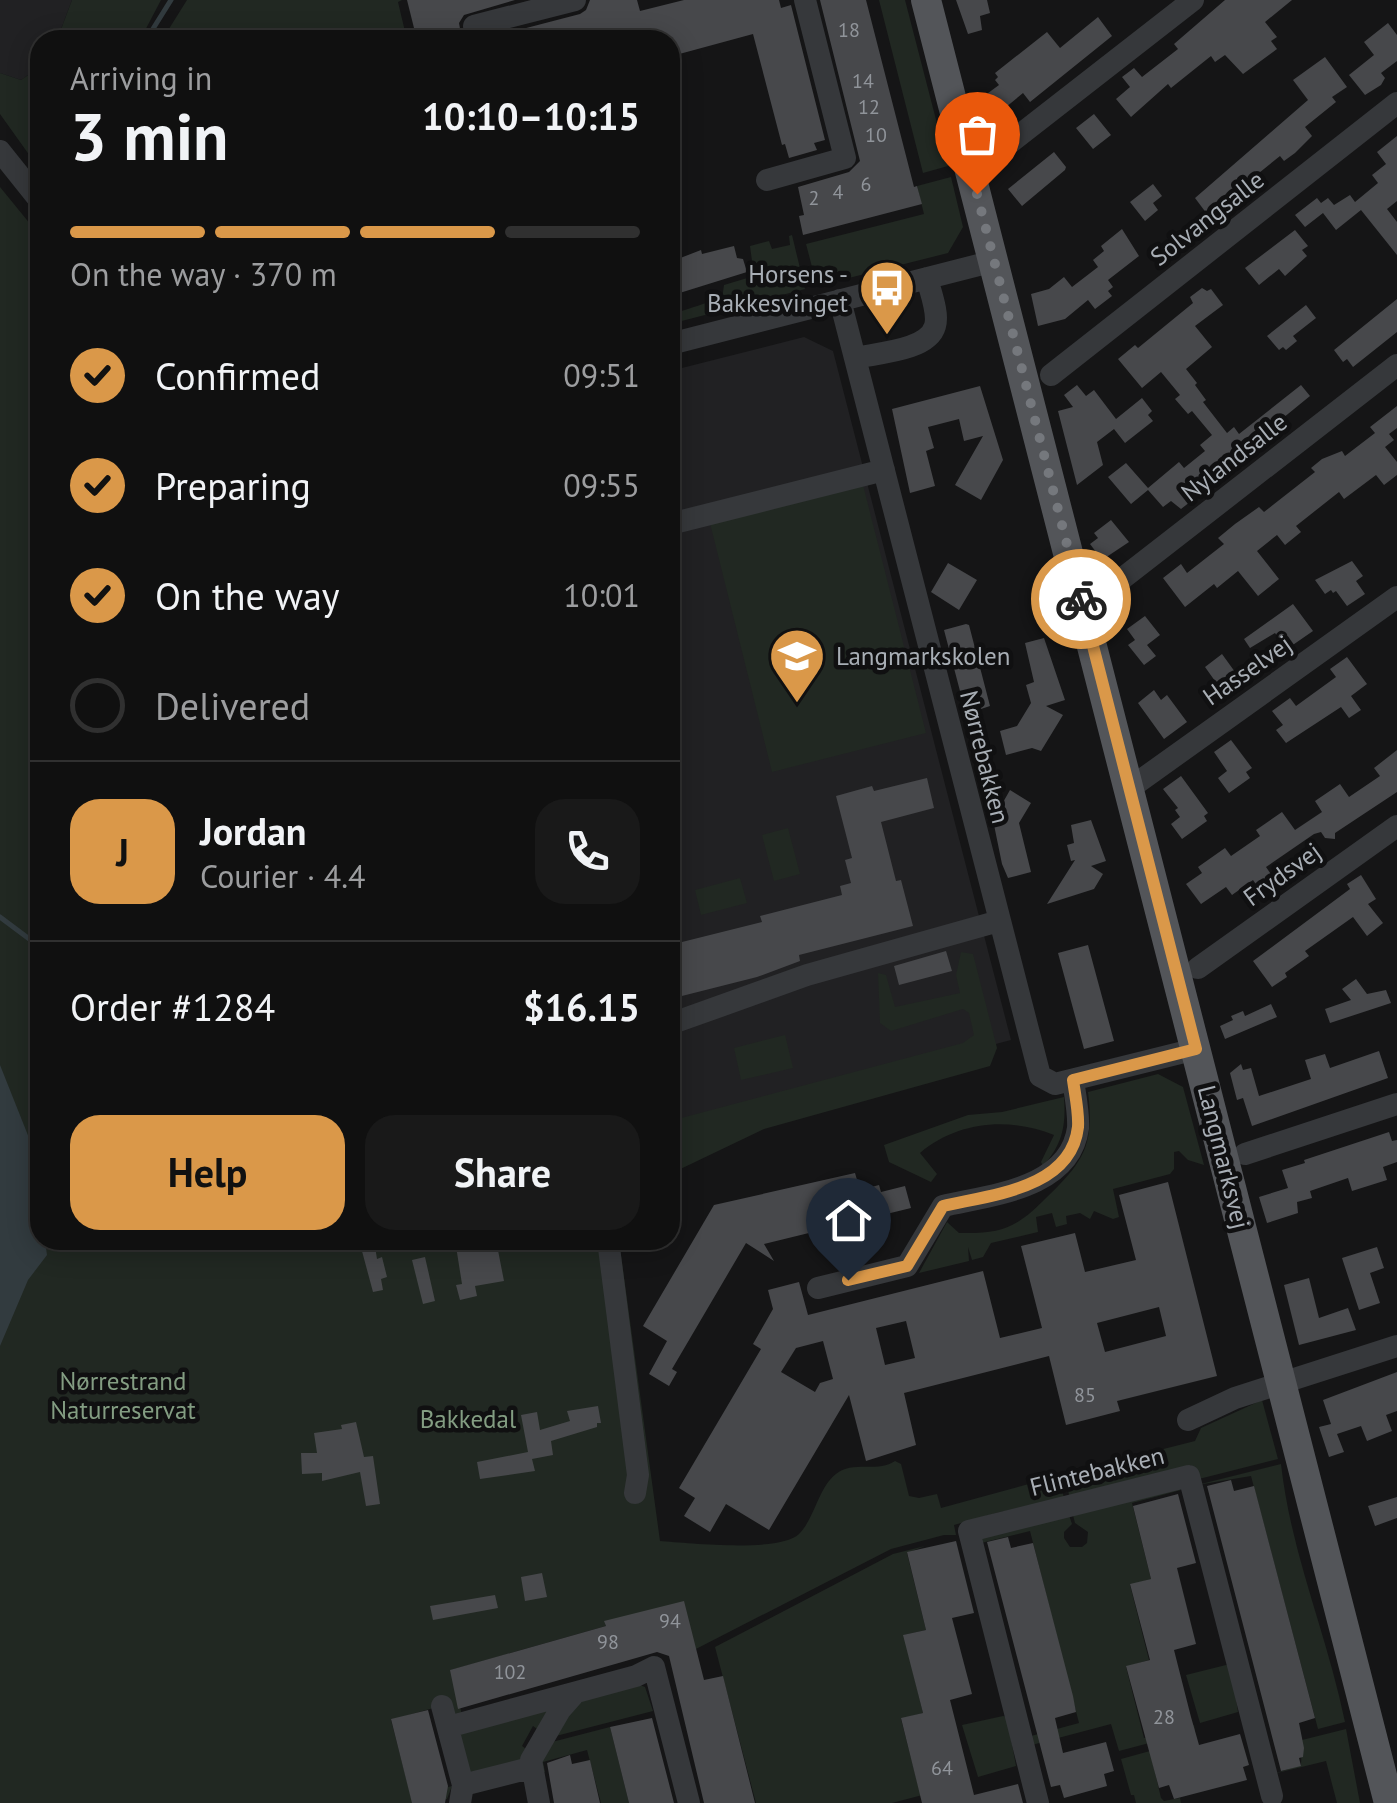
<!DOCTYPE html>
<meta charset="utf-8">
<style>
:root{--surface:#101010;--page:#191919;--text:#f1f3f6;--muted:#9c9d9f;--line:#303030;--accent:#da9849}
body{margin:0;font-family:"PT Sans",sans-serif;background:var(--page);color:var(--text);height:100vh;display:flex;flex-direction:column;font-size:38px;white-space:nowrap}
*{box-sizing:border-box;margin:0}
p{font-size:32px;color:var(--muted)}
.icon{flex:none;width:55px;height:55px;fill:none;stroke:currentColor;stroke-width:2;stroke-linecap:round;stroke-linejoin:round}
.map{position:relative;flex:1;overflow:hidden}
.sheet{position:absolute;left:30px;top:30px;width:650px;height:1220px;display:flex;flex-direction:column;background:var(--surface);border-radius:30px;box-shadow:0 5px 25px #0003,0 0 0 2px var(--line)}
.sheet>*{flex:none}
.pin{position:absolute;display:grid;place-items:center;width:85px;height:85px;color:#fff;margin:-102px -42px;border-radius:50% 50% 50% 0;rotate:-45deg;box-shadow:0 0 10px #0007}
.pin .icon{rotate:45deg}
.courier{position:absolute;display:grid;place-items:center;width:100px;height:100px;margin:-50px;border:8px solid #da9849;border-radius:50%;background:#fff;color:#222;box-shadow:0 2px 12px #0007}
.overview em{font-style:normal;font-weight:700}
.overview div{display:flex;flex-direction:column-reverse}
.overview{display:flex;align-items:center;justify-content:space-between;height:170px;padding:0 40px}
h1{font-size:65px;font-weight:700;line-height:75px}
.bar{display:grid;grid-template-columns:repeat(4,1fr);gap:15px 10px;align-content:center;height:120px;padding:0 40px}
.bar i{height:12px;border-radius:8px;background:var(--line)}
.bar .on{background:var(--accent)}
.bar p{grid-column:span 4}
.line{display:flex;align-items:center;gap:25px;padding:0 40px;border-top:2px solid var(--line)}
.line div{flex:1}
.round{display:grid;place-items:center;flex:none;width:105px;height:105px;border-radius:30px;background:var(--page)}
ol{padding:0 40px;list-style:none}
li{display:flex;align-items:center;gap:30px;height:110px}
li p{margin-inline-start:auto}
li .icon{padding:10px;border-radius:50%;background:var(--accent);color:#111;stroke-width:4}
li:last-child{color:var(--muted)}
li i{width:55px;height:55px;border:5px solid var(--line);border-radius:50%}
.action{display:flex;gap:20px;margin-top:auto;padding:20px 40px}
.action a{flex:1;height:115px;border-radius:30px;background:var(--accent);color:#111;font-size:40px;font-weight:700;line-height:115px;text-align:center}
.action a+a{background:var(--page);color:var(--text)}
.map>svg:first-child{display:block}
.built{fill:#212123}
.green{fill:#212822}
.water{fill:#323b3f}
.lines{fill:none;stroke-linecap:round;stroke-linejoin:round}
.stream{stroke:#323b3f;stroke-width:5}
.building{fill:#47484b;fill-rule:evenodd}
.minor{stroke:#36383b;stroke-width:22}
.major{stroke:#535559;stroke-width:30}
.done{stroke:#75787d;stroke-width:10;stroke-dasharray:0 18}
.route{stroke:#da9849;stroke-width:12}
.labels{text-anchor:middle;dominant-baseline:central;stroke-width:9;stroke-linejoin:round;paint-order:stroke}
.number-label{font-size:20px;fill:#90949a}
.street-label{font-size:25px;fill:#a8aeb5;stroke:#101011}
.poi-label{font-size:25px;fill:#a8aeb5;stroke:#101011;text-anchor:end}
.park-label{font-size:25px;fill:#839d82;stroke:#101011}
</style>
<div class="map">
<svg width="1397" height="1803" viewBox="0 0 1397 1803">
<rect width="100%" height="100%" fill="#151516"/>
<path class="built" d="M0,0h72l-15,40h-17v27l-19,13 -21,-7z
M804,337l29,14 178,689 -341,90v-759z"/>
<path class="green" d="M72,0h89l-21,40h-83z
M187,0h215l-4,2 9,38h-245z
M879,0h26l43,166 -25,7z
M40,67v103l-40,-56v-41l21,7z
M951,177l12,50 -15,26 -131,33 -11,-42 118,-30 -7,-28z
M0,187l40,49v1004h579l41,301c28,2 119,12 139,-7 16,-16 19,-46 37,-60 16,-14 42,-1 59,-13l6,3 8,32 10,2 18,-4 4,14 117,-32 7,25 -65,11 -46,13 2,10h-12l-53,14 -197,101 -89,-28 1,4 -155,44 12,49 -26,-12 -46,13 20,77 41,-11 -5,13 -19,4h-428z
M792,235l13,54 -135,35v-17l4,6c18,-4 30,-11 48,-14l2,-14 30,-9 -4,-30 19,-5 3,8 18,-4 -1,-9z
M862,481l64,252 -154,39 -63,-253z
M788,828l12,46 -26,7 -12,-46z
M740,878l7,25 -46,12 -6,-25z
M961,952l12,2 24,94 -7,18 -226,63 -94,45v-53l293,-78 11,-8 -5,-22 -6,-4 -72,22 -11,-8 -2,-50 8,2 9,32 65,-14 -4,-18z
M785,1035l8,33 -52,12 -7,-32z
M1158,1074l25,13 21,78 -16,-5 -9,-9 -5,1v17l-4,5 -57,15 6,28 -6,2 -19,-8 -4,8 -10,-6 -14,3 1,8 -11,3 -4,-14 -16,4 2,15 -47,11 -8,14 -11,3 -4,-13 1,14 -50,12 28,-51 12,11c40,1 56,-4 84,-32 39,-38 52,-53 45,-109z
M1064,1097c2,28 -1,47 -21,69l-2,-4 13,-27c-45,-18 -96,-14 -134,18l17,21 -6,8 -42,-20 -5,-17 84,-30 34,-3z
M1262,1400l16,59 -83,21 -4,-15 -121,35 -5,-26 130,-33 6,-13z
M1281,1464c10,90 46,170 64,258l-27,7 -67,-253 -54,9z
M1174,1484l7,6 -49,13 19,76 -21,6 19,75 -23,7 18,71 50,-13 1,6 -76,20 -8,-27 -83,22 3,-10 48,-13 -49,-192 -49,12 -4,-8 91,-23 4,12 -8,8v6l6,9h12l5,-4 1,-11 -13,-9 -3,-12z
M925,1546l-18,7 19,77 -22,5 19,78 -22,6 18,70 34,-2 -61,16h-136l-41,-156 178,-93z
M1226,1665l5,1 7,46 -38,11 -14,-48z
M632,1682l13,5 8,24 -101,26 32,-43z
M557,1702l-17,29 -7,-5 -11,20 7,5 -6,9 -58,21 -13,-52z
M1003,1716l4,1 9,49 -38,11 -16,-52z
M610,1727l19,76h-28l-14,-53 -44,12 2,10 -7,1 2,-18 12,-13z
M1346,1729l14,74h-23l-11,-42 -53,13 28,-9 1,-25z
M1150,1751l11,47 3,3 16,-3 1,5h-45l-2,-8h-3l-10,-36z"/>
<path class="water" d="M0,1065l37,93 3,82h5l2,15 -19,25 -28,66z"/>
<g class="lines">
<path class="stream" d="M146,40l25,-40
M0,917l40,30"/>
</g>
<path class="building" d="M407,0h108l-51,15 -5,8 3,17h-45z
M590,0h47l3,11 44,-11h95l2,8 10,-3 34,135 -11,3 3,7 -28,8 -4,-14 -3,1 -29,-111 -81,22 -2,-16h-169l-2,-5 81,-21 6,-4z
M820,0h46l48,187 3,-1 5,18 -119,31 -4,-19 5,-1 -6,-28 51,-15 11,-11z
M956,0h31l3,13 -10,3 2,14 -14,4z
M1225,0h67l-27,22 12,15 -6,4 6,8 -34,25 -18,-19 -10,7 -4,-6 -40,32 -3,-4 -37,33 -15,-18 14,-12 -8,-10 12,-9 8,9 36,-28 -4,-5z
M1098,17l14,19 -82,66 -7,-9 -23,19 -6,-7 -6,4 -8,-10 19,-14 -4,-5 3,-3 -3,-4 52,-41 13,16z
M1388,23l9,12v26l-16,12 4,5 -4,7 -16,10 -16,-20 25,-20 -10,-13z
M1325,57l22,30 -15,10 4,5 -31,25 7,9 -17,17 -11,8 -4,-5 -26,21 3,4 -47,37 -15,-20 113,-98 -15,-20z
M1094,114l17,21 -18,14 -17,-21z
M1397,136v65l-10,8 10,13v33l-36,-45 -25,20 -13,-17 -18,14 -10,-12 22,-17 4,5 7,-5 6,7 16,-10 5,7 23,-19 -6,-8 14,-11 -9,-12z
M1054,152l12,15 -1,3 -43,36 -14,-17z
M1153,184l9,12 -9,7 5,7 -13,11 -15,-19z
M1122,229l17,27 -31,24 5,7 -5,4 4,5 -17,13 -7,-9 -23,19 -27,7 -7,-32 18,-5 15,-12 8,10 26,-20 -5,-7 11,-9 -3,-5z
M1295,230l13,16 -6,4 5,6 -22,20 -6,-7 -20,16 -14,-17z
M734,246l3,12 6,1 4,13 -77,24v-34l31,-12 1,4z
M1202,288l5,3 4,-2 12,16 -28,21 17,21 -26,22 11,14 -2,2 11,15 -3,2 24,31 7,-6 5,7 62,-49 9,11 -27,22 5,6 -32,25 -4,-5 -40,35h-5l-17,14 5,5 -14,11 -10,-8 -8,6 -15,-17 -17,14 -23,-27 18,-14 22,25 31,-26 5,6 21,-17 -5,-6 12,-10 -20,-24 -4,3 -13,-15 5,-4 -19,-23 -19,16 -24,-29 17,-14 3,3 55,-45 -3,-6z
M1397,299v33l-44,35 -6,-8 -4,3 -9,-12z
M1306,305l10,13 -23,18 4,5 -11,9 -3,-3 -4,3 -12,-14z
M1077,385l9,11 8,-6 22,29 26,-21 10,13 -4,4 5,6 -28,22 -11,-14 -17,13 6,23 -26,20 -19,-74 15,-4 -9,-12z
M980,386l23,74 -22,40 -26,-15 28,-49 -19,5 -5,-22 -31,8 6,21 -8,3 9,35 -25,7 -18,-84z
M1397,406v22l-8,6 5,6 -9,7 12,15v13l-13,10 -8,-10 -32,24 -5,-7 -43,34 5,6 -16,13 -8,-10 -20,16 22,28 -21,17 -20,-25 -21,17 -3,-4 -29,23 -22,-29 18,-14 6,9 37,-29 -6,-6 17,-14 24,-17 5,5 51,-40 -4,-4 11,-9 20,-8 3,5 30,-23 -5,-6z
M1111,520l18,22 -27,18 -12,-16 8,-6 -4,-5z
M1352,561l11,15 -7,5 9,13 -18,12 -11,-15 -3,2 -2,-3 -6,4 -10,-14z
M948,563l29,17 -18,30 -28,-18z
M1293,604l20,27 -26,18 -12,-16 -25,15 -6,-9z
M1145,616l15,19 -13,10 9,11 -12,9 -16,-20 7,-5 -8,-11z
M966,624l3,1 21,81 -24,8 -22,-84z
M1044,638l21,62 -19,6 17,9 -22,36 -9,-3 -26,7 -6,-24 17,-5 14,-23 -5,-18 8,-3 -9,-39z
M1222,654l21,29 -18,12 -20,-28z
M1347,657l20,27 -16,12 10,14 -12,8 -8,-11 -55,36 -10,-13 7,-5 -11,-14 18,-13 6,8 40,-29 -6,-8z
M1154,690l7,10 6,-5 20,27 -23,17 -26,-36z
M1231,740l21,28 -6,4 4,6 -21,15 -11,-15 9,-7 -13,-19z
M1397,750v42l-62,41v6l-10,-1 -4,-6 -7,2 -48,33 9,13 -15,10 -7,-10 -21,15 -6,-8 -25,17 -15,-20 16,-11 -4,-6 27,-19 6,8 29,-20 -4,-6 26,-18 13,18 27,-18 -7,-11 25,-17 9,13 31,-21 -6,-8z
M1181,776l27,37 -4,3 3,5 -25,18 -11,-15 9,-7 -5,-7 3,-2 -15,-19z
M927,778l7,30 -53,14 15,59 5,-1 12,46 -114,29 1,6 -43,16 -87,22v-54l92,-23 -2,-6 82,-21 -2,-9 11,-3 -6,-23 7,-2 -16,-62 36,-10 2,5z
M1010,790l21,13 -12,20 12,49 -23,6 -6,-14 -9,-44z
M1091,820l15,41 -15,5 12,8 -9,15 -47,15 28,-44 -4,1 -4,-16 7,-2 -3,-18z
M1361,875l15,24 -8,5 15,19 -16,13 -14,-19 -48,34 4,5 -24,17 2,4 -15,10 -19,-26 97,-72 -3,-5z
M1088,945l26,96 -30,8 -26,-96z
M946,951l6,20 -53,14 -5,-19z
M1356,979l11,15 19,-4 5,13 -61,20 -5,-14 26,-9 -9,-11z
M1271,1004l6,13 -52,22 -5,-13 13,-6 -2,-4 12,-5 2,5z
M1379,1051l9,27 -136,48 -9,-28 -6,2 -7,-27 11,-9 2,6 8,-2 8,28 52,-17 -6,-19 20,-6 5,14z
M1389,1132l3,9 5,-1v22l-14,5 4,13 -35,11 -4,-13 -38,13 2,7 -15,4 1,11 -31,10 -8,-26 29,-9 -6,-18 23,-7 -1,-3z
M855,1173l5,17 19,-5 2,7 24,-6 6,22 -147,36 10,17 -28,-18 -74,126 5,3 -8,14 -20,-12 18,-33 -24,-15 71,-121z
M1168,1182l49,194 -100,25 3,10 -54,14 -17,-69 -145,37 12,52 -50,16 -17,-66 -80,135 -43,-26 -16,28 -26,-16 11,-18 -16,-10 82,-139 -8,-5 20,-35 -5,-19 31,-8 9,33 175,-44 17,67 42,-10 -21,-82 54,-13 10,39 51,-12 -17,-65zM1159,1307l7,29 -61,16 -8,-29zM906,1321l9,37 -30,7 -9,-37zM823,1341l10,38 -13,4 -5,9 -34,-20 15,-24z
M359,1240h15l3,19 5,-2 5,20 -6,2 2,11 -10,2z
M455,1240h41l8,41 -29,5 2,10 -17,4 -4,-15 6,-1z
M1377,1247l7,21 -14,5 10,30 -21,7 -17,-52z
M425,1257l10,44 -12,3 -11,-44z
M1309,1278l10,40 29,-10 8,22 -57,15 -15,-60z
M1397,1372v39l-11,4 6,16 -25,10 -6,-15 -24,8 7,18 -15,5 -10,-30 12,-3 -8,-24z
M598,1406l3,17h-4v4l-46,14 2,14 -21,4 3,12 -55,8 -3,-17 51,-10 -7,-37 16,-3 3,18 30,-9 -3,-10z
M356,1422l8,35 9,-1 7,48 -14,2 -6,-34 -38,9v-8l-20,1 -1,-21h16l-3,-20 28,-4 -1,-4z
M1231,1480l3,11 20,-5 61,232 -16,5 5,25 -1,9 -4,1 2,8 -20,5 -74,-285z
M1178,1494l18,69 -19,5 19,76 -22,6 17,67 8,28 41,-11 9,31 -6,2 4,13 -73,19 -5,-14 -10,3 -33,-122 24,-6 -20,-76 21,-5 -18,-73z
M1397,1497v21l-22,8 -7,-20z
M1008,1537l3,11 22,-5 40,153 3,16 -21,6 8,35 43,-11 8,29 -10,3 3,12 -43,12 -4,-13 -9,2 -64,-245z
M956,1541l18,72 -22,5 20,76 -22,6 24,95 44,-11 5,19h-101l-21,-85 22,-5 -20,-78 23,-5 -19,-78z
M542,1573l5,24 -22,4 -4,-24z
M495,1595l3,13 -65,12 -3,-14z
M684,1601l20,79 19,-4 32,127h-51l-35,-147 -12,-4 -199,57 -8,-39 156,-44 -2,-5z
M428,1710l20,76 -3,17h-33l-21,-84z
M652,1718l22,85h-45l-19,-76z
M570,1755l2,9 18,-4 10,43h-46l-7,-40z"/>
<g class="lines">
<path class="minor" d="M478,40l-4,-14 101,-26
M0,151l40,50
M993,156l200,-156
M767,180l78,-22 -40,-158
M840,300l200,776 15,8 141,-35
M670,344l324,-83
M855,358c21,-5 73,-7 80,-32 4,-13 -5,-35 -8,-48
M1051,375l346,-272
M670,524l214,-54
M1105,592l292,-227
M1130,788l267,-191
M1198,968l199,-142
M670,1024l137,-49 192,-54
M1245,1154l152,-50
M608,1240l30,235 -3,18
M818,1288l89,-22 36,-60c47,-11 127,-17 135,-78 1,-16 -3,-33 -5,-48
M1188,1420l47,-22 162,-52
M442,1706l21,79 -3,18
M448,1727l188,-51 18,-9 35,136
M463,1785l67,-17
M539,1803l-8,-43 29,-50 15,-17
M1038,1803l-69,-272 220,-55 83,320"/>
<path class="major" d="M926,0l463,1803"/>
</g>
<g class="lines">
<path class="done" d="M977,194l104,405"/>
<path class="route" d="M848,1280l59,-14 36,-60c47,-11 128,-17 135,-79 1,-15 -3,-32 -5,-47l123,-31 -115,-450"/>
</g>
<defs>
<g id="bus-pin" transform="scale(2.875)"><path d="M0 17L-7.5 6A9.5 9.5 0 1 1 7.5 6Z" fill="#da9849" stroke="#101011"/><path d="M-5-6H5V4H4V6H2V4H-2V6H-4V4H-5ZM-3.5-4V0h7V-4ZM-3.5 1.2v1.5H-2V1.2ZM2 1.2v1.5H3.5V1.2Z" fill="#fff"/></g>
<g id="school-pin" transform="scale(2.875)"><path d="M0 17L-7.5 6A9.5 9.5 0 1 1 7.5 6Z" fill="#da9849" stroke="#101011"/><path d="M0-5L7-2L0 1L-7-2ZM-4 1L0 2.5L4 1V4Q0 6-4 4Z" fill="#fff"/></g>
</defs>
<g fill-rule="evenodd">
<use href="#bus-pin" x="887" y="288"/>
<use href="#school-pin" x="797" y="656"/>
</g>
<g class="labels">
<g class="number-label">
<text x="849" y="30">18</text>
<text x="863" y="81">14</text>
<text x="869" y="107">12</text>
<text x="876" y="135">10</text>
<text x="866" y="184">6</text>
<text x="838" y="192">4</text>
<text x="814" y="198">2</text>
<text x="1085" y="1395">85</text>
<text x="670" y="1621">94</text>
<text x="608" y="1642">98</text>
<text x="510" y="1672">102</text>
<text x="1164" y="1717">28</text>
<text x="942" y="1768">64</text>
</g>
<g class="street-label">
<text transform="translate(1207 218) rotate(-38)">Solvangsalle</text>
<text transform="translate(1234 457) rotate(-38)">Nylandsalle</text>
<text transform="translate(1247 670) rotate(-35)">Hasselvej</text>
<text transform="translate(985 757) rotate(76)">Nørrebakken</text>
<text transform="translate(1282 874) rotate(-36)">Frydsvej</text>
<text transform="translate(1224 1157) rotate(76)">Langmarksvej</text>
<text transform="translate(1097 1471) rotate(-14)">Flintebakken</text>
</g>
<g class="poi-label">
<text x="848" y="274">Horsens -<tspan x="848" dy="29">Bakkesvinget</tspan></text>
<text x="836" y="656" text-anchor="start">Langmarkskolen</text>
</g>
<g class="park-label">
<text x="123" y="1381">Nørrestrand<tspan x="123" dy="29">Naturreservat</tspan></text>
<text x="468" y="1419">Bakkedal</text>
</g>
</g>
</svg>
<div class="pin" style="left:977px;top:194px;background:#ea580c"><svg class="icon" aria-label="bag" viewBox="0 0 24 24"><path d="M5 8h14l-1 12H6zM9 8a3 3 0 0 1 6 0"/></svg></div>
<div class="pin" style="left:848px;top:1280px;background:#1f2937"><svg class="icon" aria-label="home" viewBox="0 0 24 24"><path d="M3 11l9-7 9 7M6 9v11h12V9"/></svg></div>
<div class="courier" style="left:1081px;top:599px"><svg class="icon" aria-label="bike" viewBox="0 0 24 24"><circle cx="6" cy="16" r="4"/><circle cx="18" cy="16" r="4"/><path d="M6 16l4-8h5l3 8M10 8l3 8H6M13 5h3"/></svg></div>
<section class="sheet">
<div class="overview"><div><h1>3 min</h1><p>Arriving in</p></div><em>10:10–10:15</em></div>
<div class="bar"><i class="on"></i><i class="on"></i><i class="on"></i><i></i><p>On the way · 370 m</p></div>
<ol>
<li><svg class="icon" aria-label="check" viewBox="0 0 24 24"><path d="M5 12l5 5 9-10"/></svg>Confirmed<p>09:51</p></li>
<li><svg class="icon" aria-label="check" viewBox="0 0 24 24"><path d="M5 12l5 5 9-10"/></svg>Preparing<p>09:55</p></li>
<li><svg class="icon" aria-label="check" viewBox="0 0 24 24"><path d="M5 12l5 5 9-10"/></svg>On the way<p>10:01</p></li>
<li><i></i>Delivered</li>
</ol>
<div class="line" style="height:180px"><b class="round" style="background:var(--accent);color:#111">J</b><div><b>Jordan</b><p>Courier · 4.4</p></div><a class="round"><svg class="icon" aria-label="phone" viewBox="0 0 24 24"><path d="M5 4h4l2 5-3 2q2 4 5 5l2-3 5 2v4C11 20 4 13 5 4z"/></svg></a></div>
<div class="line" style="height:130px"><div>Order #1284</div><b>$16.15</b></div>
<div class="action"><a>Help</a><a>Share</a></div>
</section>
</div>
